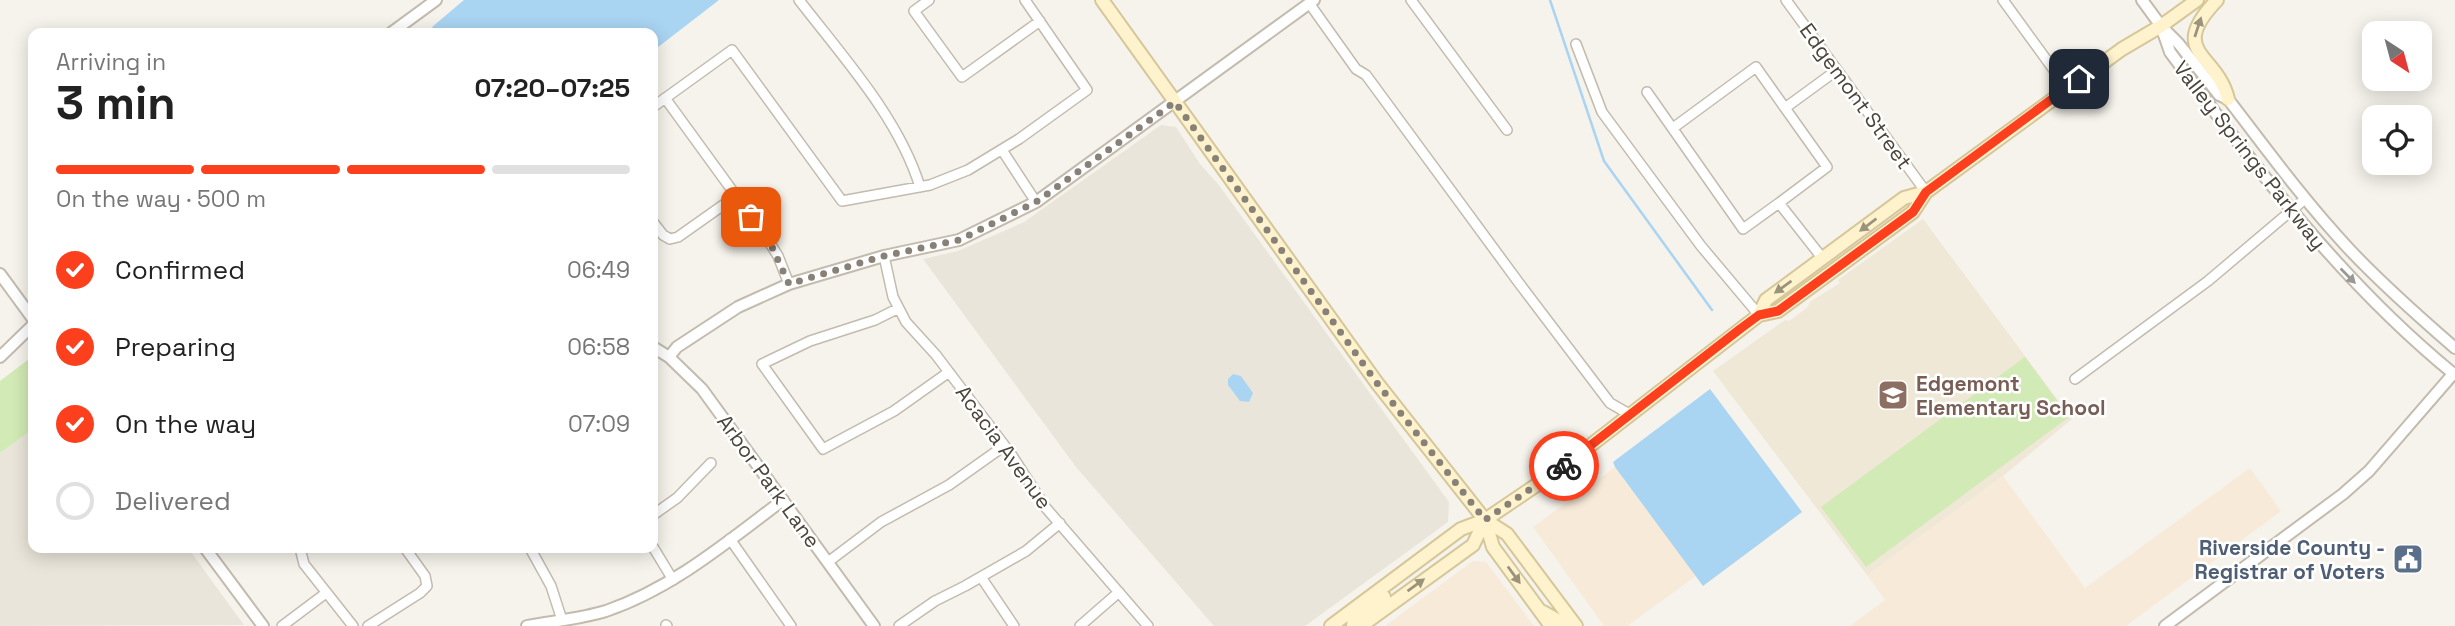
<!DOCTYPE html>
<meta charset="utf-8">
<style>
:root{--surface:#fff;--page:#f2f2f2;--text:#222;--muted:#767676;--line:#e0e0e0;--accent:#fc3f1d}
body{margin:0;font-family:"Space Grotesk",sans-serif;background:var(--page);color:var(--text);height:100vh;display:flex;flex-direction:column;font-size:26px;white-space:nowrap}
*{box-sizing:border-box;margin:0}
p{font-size:23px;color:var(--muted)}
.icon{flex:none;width:38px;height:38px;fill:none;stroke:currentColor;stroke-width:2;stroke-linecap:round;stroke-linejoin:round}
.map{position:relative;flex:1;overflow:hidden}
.panel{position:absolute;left:28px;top:28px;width:630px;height:525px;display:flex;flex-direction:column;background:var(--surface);border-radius:14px;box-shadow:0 4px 18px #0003}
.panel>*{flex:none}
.needle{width:46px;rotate:144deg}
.fabs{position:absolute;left:2362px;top:21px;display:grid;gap:14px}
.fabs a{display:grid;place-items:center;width:70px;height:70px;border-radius:14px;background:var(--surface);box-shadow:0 4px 18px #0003;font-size:35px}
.pin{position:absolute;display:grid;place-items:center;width:60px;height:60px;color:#fff;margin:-30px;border-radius:14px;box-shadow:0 4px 10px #0006}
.courier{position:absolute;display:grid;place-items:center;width:70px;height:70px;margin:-35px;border:5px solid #fc3f1d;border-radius:50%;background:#fff;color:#222;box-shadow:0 2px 9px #0007}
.summary em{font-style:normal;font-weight:700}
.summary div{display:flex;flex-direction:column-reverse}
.summary{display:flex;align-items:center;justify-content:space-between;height:119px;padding:0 28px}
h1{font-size:46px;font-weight:700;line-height:52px}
.bar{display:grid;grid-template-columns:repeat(4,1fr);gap:10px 7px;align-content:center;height:84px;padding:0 28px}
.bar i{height:9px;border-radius:5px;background:var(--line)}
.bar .selected{background:var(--accent)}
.bar p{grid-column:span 4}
ol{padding:0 28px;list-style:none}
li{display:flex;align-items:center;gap:21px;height:77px}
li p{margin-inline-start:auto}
li .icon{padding:7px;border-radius:50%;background:var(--accent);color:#fff;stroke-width:4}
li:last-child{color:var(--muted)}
li i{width:38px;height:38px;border:4px solid var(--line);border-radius:50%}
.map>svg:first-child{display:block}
.residential{fill:#eae5da}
.commercial{fill:#f7ead8}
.education{fill:#efe8d6}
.green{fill:#d2eab5}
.water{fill:#a9d4f2}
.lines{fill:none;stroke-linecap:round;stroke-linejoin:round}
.stream{stroke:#a9d4f2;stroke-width:2.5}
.minor-casing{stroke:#c2bbae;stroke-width:12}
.tertiary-casing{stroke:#c2bbae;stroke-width:14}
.secondary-casing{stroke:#d6c79b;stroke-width:16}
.minor{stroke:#fff;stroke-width:9}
.tertiary{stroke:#fff;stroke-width:10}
.secondary{stroke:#fff3cd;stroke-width:12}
.oneway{fill:#9c937c}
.oneway2{fill:#9c9892}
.done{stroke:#878178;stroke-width:7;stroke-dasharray:0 12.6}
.route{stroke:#fc3f1d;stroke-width:9}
.labels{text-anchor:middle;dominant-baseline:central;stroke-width:5;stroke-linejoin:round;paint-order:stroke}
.street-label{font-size:21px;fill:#4b4439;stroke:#fff}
.education-label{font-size:21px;font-weight:bold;fill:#785e54;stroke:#fff;text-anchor:start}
.service-label{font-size:21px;font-weight:bold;fill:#4e5e75;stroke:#fff;text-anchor:end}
</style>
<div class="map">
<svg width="2455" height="626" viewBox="0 0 2455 626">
<rect width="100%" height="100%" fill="#f6f3ec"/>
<path class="residential" d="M1161,125l15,2 24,37 18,20 231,318 -1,20 -143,104h-91l-138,-159 -153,-208 35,-8 66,-29z
M33,429v119h155l56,77 -244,1v-173z"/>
<path class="commercial" d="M1615,467l81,109 -69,50h-23l-71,-99z
M2250,468l31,43 -155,115h-276l35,-26 -18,-25 136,-99 82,112z
M1473,561l13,1 48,64h-149z"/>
<path class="education" d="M1923,219l149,200 -69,57 -136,99 -154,-204 72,-51 4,1 19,-14 2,-5 30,-19 -2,-3z"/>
<path class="green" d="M33,356v73l-33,24v-72z
M2025,357l44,60 -203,150 -45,-60z"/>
<path class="water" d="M464,0h255l-66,51v-18h-216l-5,-6z
M1233,374l8,2 12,17 -4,9 -9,-1 -12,-16v-6z
M1710,389l92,123 -99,74 -88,-119 -2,-5z"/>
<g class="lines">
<path class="stream" d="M1550,0l54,161 108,149"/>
<g class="minor-casing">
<path id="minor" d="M799,0c44,57 100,118 121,187
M929,0l-15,11 48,66 78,-56
M1411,0l96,130
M1786,0l140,192
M2003,0l64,88
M1309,3l47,66 10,6 153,208 91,120 19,11
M1576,44l26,68 99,134 58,69
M1647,92l96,137 36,-26
M665,98l101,139 12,19 11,28
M653,107l79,-57 110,151 88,-16 38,-15 51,-31 68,-49 -62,-90
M1673,128l83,-61 29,41
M1002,150l34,52
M653,222l10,13 7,4 8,-2 58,-41
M884,256l9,41 13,25 30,33 75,99 35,54 102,118
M1823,259l-44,-56 48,-36 -42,-59 52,-38
M897,309l-22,11 -65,21 -48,23 61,85 71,-38 55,-39
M2075,379l133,-98 97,-82
M653,515l24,-17 34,-35
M730,539l61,87
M653,547l20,33
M300,548l4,16 49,62
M530,548l21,38 11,34
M828,562l53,-40 68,-37 55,-39
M981,577l33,49
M666,625l1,1
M282,626l44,-33
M368,626l52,-33 7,-7 -2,-10 -20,-28
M899,626l36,-25 30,-15 61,-35 34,-28
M1080,626l39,-34"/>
</g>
<g class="tertiary-casing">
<path id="tertiary" d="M2142,0l19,26 18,18 40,51 9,4c39,51 77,103 121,150 33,35 69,67 106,99
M2162,29l8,23c87,118 171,230 285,323
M391,33l45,-33
M0,274l33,45
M653,347l16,10 33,32 172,237
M0,357l33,-32
M669,357l8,-10 61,-40 51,-23 95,-28 75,-16 77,-38 278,-202
M205,548l58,78
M527,626c26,-5 53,-7 79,-15 67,-23 121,-69 177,-111
M2165,626l178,-132 26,-23 84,-97"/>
</g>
<g class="secondary-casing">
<path id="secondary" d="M1102,0l275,383 108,137 22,14 69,92
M2217,0c-51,53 0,53 11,99
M1759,315l7,-15 138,-102 22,-6
M1485,520l8,27 58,79
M1543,612l16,9 4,5
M1331,626l130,-97 24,-9 75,-51 199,-154 19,-4 135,-99 13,-20 196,-143 39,-23 36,-26
M1353,626l1,-6 30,-23
M1361,626l112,-81 12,-25"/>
</g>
<use href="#minor" class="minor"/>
<use href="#tertiary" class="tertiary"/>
<use href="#secondary" class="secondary"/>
</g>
<defs><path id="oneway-solid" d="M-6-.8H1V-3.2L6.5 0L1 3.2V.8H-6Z" transform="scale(1.75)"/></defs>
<g class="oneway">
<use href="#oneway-solid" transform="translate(2198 27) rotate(-72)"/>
<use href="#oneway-solid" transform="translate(1868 225) rotate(143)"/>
<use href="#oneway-solid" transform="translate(1783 287) rotate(144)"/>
<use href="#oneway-solid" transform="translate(1514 575) rotate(54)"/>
<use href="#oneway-solid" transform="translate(1416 585) rotate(-36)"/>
</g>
<use class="oneway2" href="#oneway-solid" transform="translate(2348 276) rotate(45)"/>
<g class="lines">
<path class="done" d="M751,217l21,30 17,37 95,-28 75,-16 77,-38 139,-100 202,281 108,137 79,-54"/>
<path class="route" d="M1564,466l176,-137 19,-14 19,-4 135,-99 13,-20 153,-113"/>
</g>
<defs>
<g id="school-square" transform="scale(1.575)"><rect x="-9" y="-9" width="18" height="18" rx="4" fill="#8d6e63" stroke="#fff"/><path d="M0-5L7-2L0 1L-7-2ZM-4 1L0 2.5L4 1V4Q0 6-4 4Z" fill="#fff"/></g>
<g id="civic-square" transform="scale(1.575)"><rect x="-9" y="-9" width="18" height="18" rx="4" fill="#5c6f8a" stroke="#fff"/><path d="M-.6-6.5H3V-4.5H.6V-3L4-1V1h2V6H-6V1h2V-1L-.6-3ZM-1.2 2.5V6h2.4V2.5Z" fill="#fff"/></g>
</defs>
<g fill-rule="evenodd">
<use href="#school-square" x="1893" y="395"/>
<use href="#civic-square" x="2408" y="559"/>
</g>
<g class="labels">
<g class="street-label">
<text transform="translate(1856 96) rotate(54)">Edgemont Street</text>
<text transform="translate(2250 155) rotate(52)">Valley Springs Parkway</text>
<text transform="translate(1004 447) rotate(54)">Acacia Avenue</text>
<text transform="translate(769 481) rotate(54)">Arbor Park Lane</text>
</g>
<g class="education-label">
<text x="1916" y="383">Edgemont<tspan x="1916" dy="24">Elementary School</tspan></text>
</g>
<g class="service-label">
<text x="2385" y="547">Riverside County -<tspan x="2385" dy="24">Registrar of Voters</tspan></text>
</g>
</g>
</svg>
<div class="fabs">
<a><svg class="needle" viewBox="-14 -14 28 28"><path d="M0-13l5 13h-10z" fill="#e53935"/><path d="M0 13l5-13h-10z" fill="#767676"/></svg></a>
<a><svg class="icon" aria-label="locate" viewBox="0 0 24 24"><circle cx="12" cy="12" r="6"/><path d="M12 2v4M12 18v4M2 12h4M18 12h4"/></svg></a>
</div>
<div class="pin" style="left:751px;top:217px;background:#ea580c"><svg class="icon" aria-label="bag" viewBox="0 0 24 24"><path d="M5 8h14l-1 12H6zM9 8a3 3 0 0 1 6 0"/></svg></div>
<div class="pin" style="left:2079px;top:79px;background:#1f2937"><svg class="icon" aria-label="home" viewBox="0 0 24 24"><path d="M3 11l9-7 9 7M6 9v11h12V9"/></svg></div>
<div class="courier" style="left:1564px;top:466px"><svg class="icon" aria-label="bike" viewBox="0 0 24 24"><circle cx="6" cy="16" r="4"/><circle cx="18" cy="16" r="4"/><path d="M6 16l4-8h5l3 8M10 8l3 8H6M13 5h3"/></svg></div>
<section class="panel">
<div class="summary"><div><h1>3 min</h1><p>Arriving in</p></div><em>07:20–07:25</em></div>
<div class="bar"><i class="selected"></i><i class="selected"></i><i class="selected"></i><i></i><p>On the way · 500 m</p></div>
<ol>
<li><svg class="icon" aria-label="check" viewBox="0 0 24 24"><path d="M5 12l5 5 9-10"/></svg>Confirmed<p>06:49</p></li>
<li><svg class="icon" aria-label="check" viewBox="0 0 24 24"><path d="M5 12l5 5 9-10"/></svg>Preparing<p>06:58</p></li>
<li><svg class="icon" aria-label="check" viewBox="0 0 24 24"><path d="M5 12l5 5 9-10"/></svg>On the way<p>07:09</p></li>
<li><i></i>Delivered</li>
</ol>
</section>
</div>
